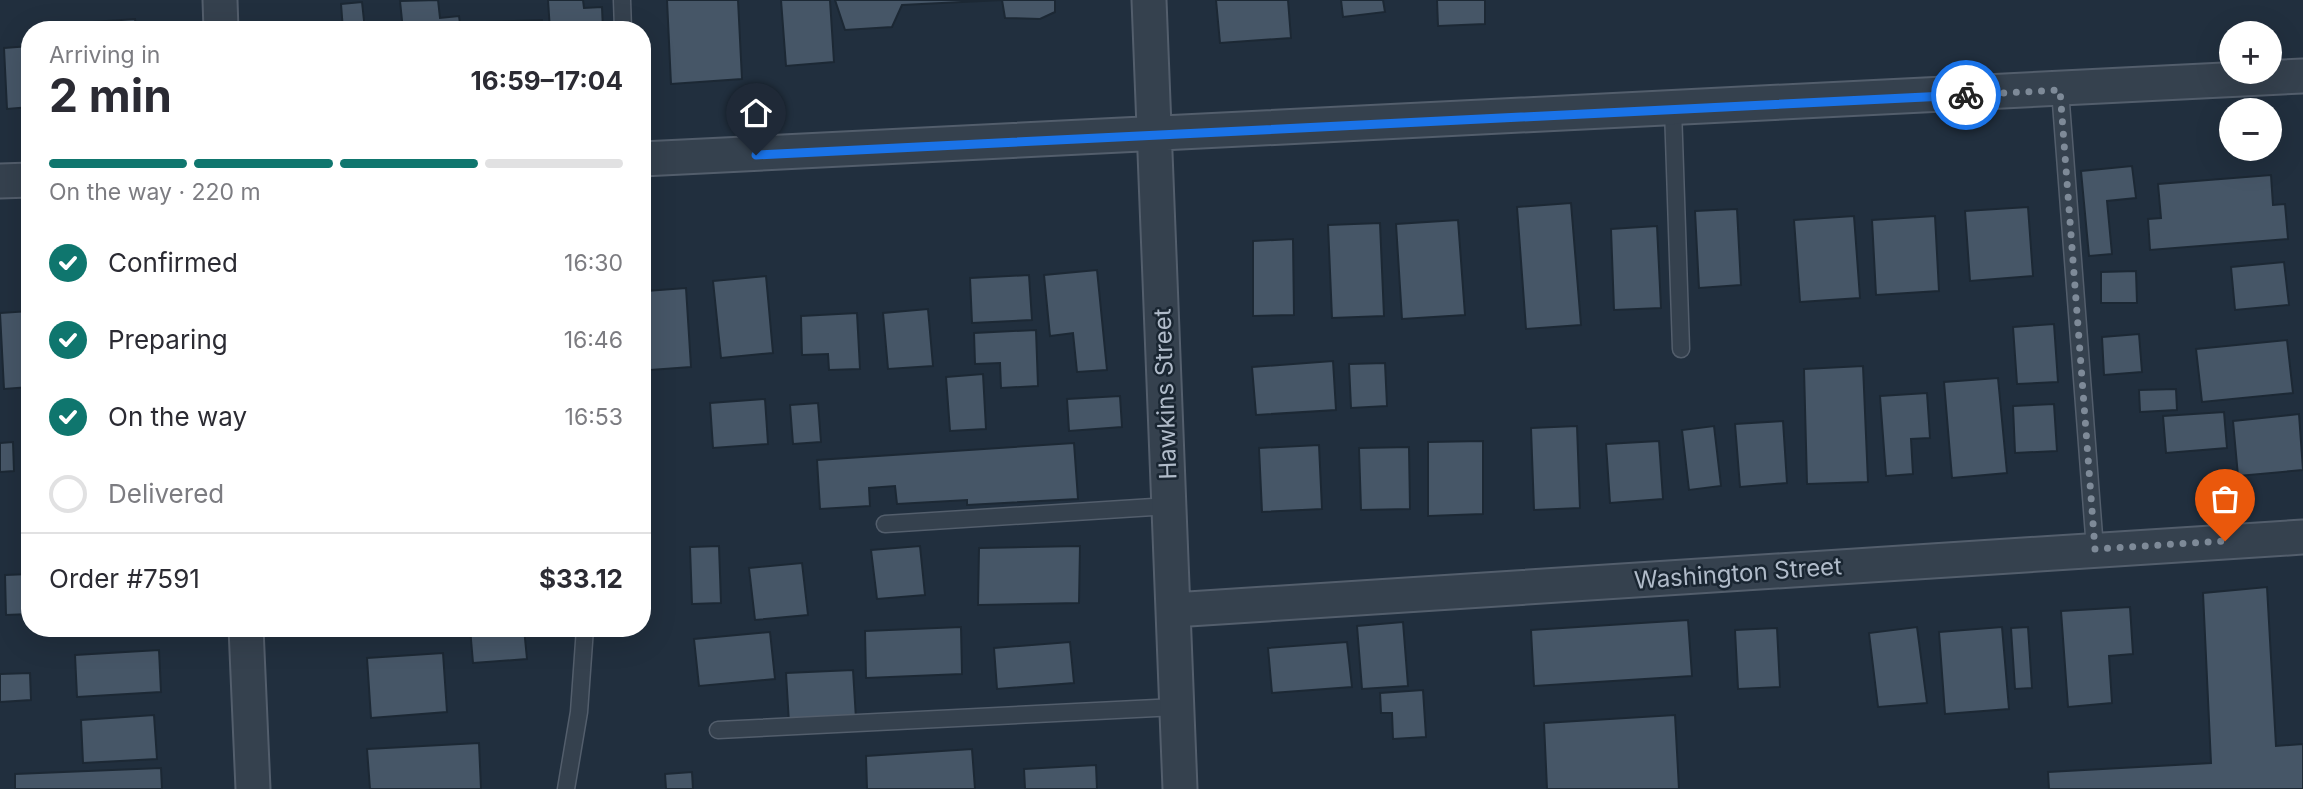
<!DOCTYPE html>
<meta charset="utf-8">
<style>
:root{--surface:#fff;--page:#f2f2f3;--text:#2b2b33;--muted:#7c7c81;--line:#e1e1e2;--accent:#0f766e}
body{margin:0;font-family:Inter,sans-serif;background:var(--page);color:var(--text);height:100vh;display:flex;flex-direction:column;font-size:26px;white-space:nowrap}
*{box-sizing:border-box;margin:0}
p{font-size:23px;color:var(--muted)}
.icon{flex:none;width:38px;height:38px;fill:none;stroke:currentColor;stroke-width:2;stroke-linecap:round;stroke-linejoin:round}
.map{position:relative;flex:1;overflow:hidden}
.details{position:absolute;left:21px;top:21px;width:630px;height:616px;display:flex;flex-direction:column;background:var(--surface);border-radius:28px;box-shadow:0 7px 28px #0002}
.details>*{flex:none}
.controls{position:absolute;left:2219px;top:21px;display:grid;gap:14px}
.controls a{display:grid;place-items:center;width:63px;height:63px;border-radius:50%;background:var(--surface);box-shadow:0 7px 28px #0002;font-size:35px}
.pin{position:absolute;display:grid;place-items:center;width:60px;height:60px;color:#fff;margin:-72px -30px;border-radius:50% 50% 50% 0;rotate:-45deg;box-shadow:0 0 7px #0007}
.pin .icon{rotate:45deg}
.courier{position:absolute;display:grid;place-items:center;width:70px;height:70px;margin:-35px;border:5px solid #1a73e8;border-radius:50%;background:#fff;color:#222;box-shadow:0 2px 9px #0007}
.head em{font-style:normal;font-weight:700}
.head div{display:flex;flex-direction:column-reverse}
.head{display:flex;align-items:center;justify-content:space-between;height:119px;padding:0 28px}
h1{font-size:46px;font-weight:700;line-height:52px}
.bar{display:grid;grid-template-columns:repeat(4,1fr);gap:10px 7px;align-content:center;height:84px;padding:0 28px}
.bar i{height:9px;border-radius:5px;background:var(--line)}
.bar .selected{background:var(--accent)}
.bar p{grid-column:span 4}
.line{display:flex;align-items:center;gap:18px;padding:0 28px;border-top:2px solid var(--line)}
.line div{flex:1}
ol{padding:0 28px;list-style:none}
li{display:flex;align-items:center;gap:21px;height:77px}
li p{margin-inline-start:auto}
li .icon{padding:7px;border-radius:50%;background:var(--accent);color:#fff;stroke-width:4}
li:last-child{color:var(--muted)}
li i{width:38px;height:38px;border:4px solid var(--line);border-radius:50%}
.map>svg:first-child{display:block}
.building{fill:#465667;stroke:#1c2834;stroke-width:2}
.lines{fill:none;stroke-linecap:round;stroke-linejoin:round}
.lane-casing{stroke:#535e6c;stroke-width:19}
.street-casing{stroke:#535e6c;stroke-width:37}
.lane{stroke:#35414e;stroke-width:16}
.street{stroke:#35414e;stroke-width:33}
.done{stroke:#7e8a98;stroke-width:7;stroke-dasharray:0 12.6}
.route{stroke:#1a73e8;stroke-width:9}
.labels{text-anchor:middle;dominant-baseline:central;stroke-width:5;stroke-linejoin:round;paint-order:stroke}
.street-label{font-size:24px;fill:#b0bbc9;stroke:#1a2632}
</style>
<div class="map">
<svg width="2303" height="789" viewBox="0 0 2303 789">
<rect width="100%" height="100%" fill="#212f3e"/>
<path class="building" d="M438,0l2,18 19,-2 2,14h-58l-3,-29z
M548,0h35l1,8 18,-1 1,23h-53z
M667,0h71l4,79 -71,5z
M781,0h49l4,62 -48,4z
M835,0h220v12l-15,7 -35,-1 -3,-18 -100,5 -10,22 -47,3z
M1216,0h72l3,38 -71,5z
M1341,0h42l2,12 -42,5z
M1437,0h48v24l-47,2z
M362,2l3,28h-22l-2,-26z
M135,19l1,11h-41l-1,-8z
M542,20v10h-56v-8z
M30,46v61l-23,2 -3,-61z
M2132,166l4,32 -29,3 5,53 -23,2 -8,-85z
M2271,175l2,30 12,-1 3,35 -138,11 -2,-31 13,-1 -3,-34z
M1571,203l10,122 -55,4 -9,-122z
M2028,207l5,69 -63,5 -5,-70z
M1737,209l4,76 -42,3 -4,-77z
M1854,216l6,82 -60,4 -6,-82z
M1935,216l4,75 -63,4 -4,-75z
M1458,220l7,95 -63,4 -6,-95z
M1380,223l4,93 -52,2 -4,-93z
M1657,226l4,82 -47,2 -3,-81z
M1293,239l1,76 -41,1v-75z
M2284,262l5,43 -54,5 -4,-43z
M1097,270l10,100 -30,2 -4,-39 -23,3 -6,-61z
M2136,271l1,32h-36v-31z
M1029,275l3,45 -60,3 -2,-45z
M766,276l7,77 -52,5 -8,-77z
M686,288l5,79 -41,3 -4,-79z
M928,309l5,57 -45,3 -5,-56z
M30,311v76l-26,2 -4,-76z
M857,313l3,56 -31,1 -1,-16 -26,1 -1,-39z
M2054,324l4,58 -41,2 -4,-57z
M1036,330l2,56 -37,2 -1,-25 -25,1 -1,-31z
M2139,334l3,38 -38,3 -2,-38z
M2287,340l6,53 -91,9 -6,-53z
M1333,361l3,49 -80,5 -4,-48z
M1385,363l2,43 -36,2 -2,-44z
M1863,366l5,116 -61,2 -3,-115z
M983,374l3,55 -36,2 -4,-54z
M1998,378l9,95 -55,5 -8,-96z
M2176,389l1,21 -37,2 -1,-22z
M1927,393l3,45 -19,1 2,35 -27,2 -6,-80z
M1120,396l2,31 -53,4 -2,-32z
M765,399l3,45 -55,4 -3,-45z
M818,403l3,39 -28,2 -3,-39z
M2054,404l3,47 -42,2 -2,-47z
M2224,412l3,36 -61,5 -3,-37z
M2299,414l4,56 -65,6 -5,-55z
M1783,421l4,62 -47,4 -5,-63z
M1577,426l3,82 -46,2 -3,-82z
M1714,426l7,60 -32,4 -7,-60z
M1483,441v73l-55,2v-74z
M1659,441l4,58 -53,4 -4,-59z
M13,442l1,29 -14,1v-29z
M1074,443l4,56 -111,6v-5l-70,4 -2,-18 -26,2 1,18 -50,3 -3,-49z
M1319,445l3,64 -60,3 -3,-64z
M1409,447l1,62 -49,1 -2,-62z
M719,546l2,57 -29,1 -2,-57z
M920,546l5,49 -48,4 -6,-49z
M1080,546l-1,57 -101,2 1,-57z
M802,563l6,52 -53,5 -6,-52z
M30,574v40l-24,1 -1,-40z
M2267,587l9,159 27,-2v45h-254l-1,-17 163,-9 -8,-170z
M2130,607l3,47 -24,2 3,47 -44,4 -7,-96z
M1688,620l4,56 -158,10 -3,-56z
M1403,622l5,64 -46,3 -5,-63z
M961,627l1,47 -96,4 -1,-47z
M1917,627l10,76 -49,4 -9,-74z
M2002,627l7,82 -64,5 -6,-82z
M2028,627l4,61 -17,1 -4,-61z
M470,628h54l3,31 -54,4z
M1777,628l3,59 -42,2 -3,-59z
M770,632l5,47 -76,7 -5,-47z
M1070,642l4,41 -77,6 -3,-41z
M1347,642l5,45 -80,6 -4,-45z
M159,650l2,42 -84,5 -2,-42z
M443,653l4,59 -76,6 -4,-60z
M853,670l3,49 -67,4 -3,-50z
M30,673l1,27 -31,2v-28z
M1423,690l3,47 -33,2 -1,-26h-11l-1,-20z
M154,715l3,44 -74,4 -2,-43z
M1675,715l4,74h-132l-3,-66z
M479,743l2,46h-111l-3,-40z
M972,749l3,40h-108l-1,-33z
M1096,765l1,24h-72l-1,-20z
M161,768l1,21h-147v-15z
M692,772l1,17h-27l-1,-15z"/>
<g class="lines">
<g class="lane-casing">
<path id="lane" d="M622,0l1,30
M2060,90l35,459
M1673,109l8,240
M885,524l284,-18
M718,730l458,-23
M566,789l13,-77 6,-84"/>
</g>
<g class="street-casing">
<path id="street" d="M220,0l1,30
M1149,0l31,789
M642,159l1661,-83
M0,181l30,-1
M1173,610l1130,-73
M246,628l7,161"/>
</g>
<use href="#lane" class="lane"/>
<use href="#street" class="street"/>
</g>
<g class="lines">
<path class="done" d="M1966,95l94,-5 35,459 130,-8"/>
<path class="route" d="M756,155l1210,-60"/>
</g>
<g class="labels">
<g class="street-label">
<text transform="translate(1165 394) rotate(-92)">Hawkins Street</text>
<text transform="translate(1738 573) rotate(-4)">Washington Street</text>
</g>
</g>
</svg>
<div class="controls">
<a>+</a>
<a>−</a>
</div>
<div class="pin" style="left:2225px;top:541px;background:#ea580c"><svg class="icon" aria-label="bag" viewBox="0 0 24 24"><path d="M5 8h14l-1 12H6zM9 8a3 3 0 0 1 6 0"/></svg></div>
<div class="pin" style="left:756px;top:155px;background:#1f2937"><svg class="icon" aria-label="home" viewBox="0 0 24 24"><path d="M3 11l9-7 9 7M6 9v11h12V9"/></svg></div>
<div class="courier" style="left:1966px;top:95px"><svg class="icon" aria-label="bike" viewBox="0 0 24 24"><circle cx="6" cy="16" r="4"/><circle cx="18" cy="16" r="4"/><path d="M6 16l4-8h5l3 8M10 8l3 8H6M13 5h3"/></svg></div>
<section class="details">
<div class="head"><div><h1>2 min</h1><p>Arriving in</p></div><em>16:59–17:04</em></div>
<div class="bar"><i class="selected"></i><i class="selected"></i><i class="selected"></i><i></i><p>On the way · 220 m</p></div>
<ol>
<li><svg class="icon" aria-label="check" viewBox="0 0 24 24"><path d="M5 12l5 5 9-10"/></svg>Confirmed<p>16:30</p></li>
<li><svg class="icon" aria-label="check" viewBox="0 0 24 24"><path d="M5 12l5 5 9-10"/></svg>Preparing<p>16:46</p></li>
<li><svg class="icon" aria-label="check" viewBox="0 0 24 24"><path d="M5 12l5 5 9-10"/></svg>On the way<p>16:53</p></li>
<li><i></i>Delivered</li>
</ol>
<div class="line" style="height:91px"><div>Order #7591</div><b>$33.12</b></div>
</section>
</div>
